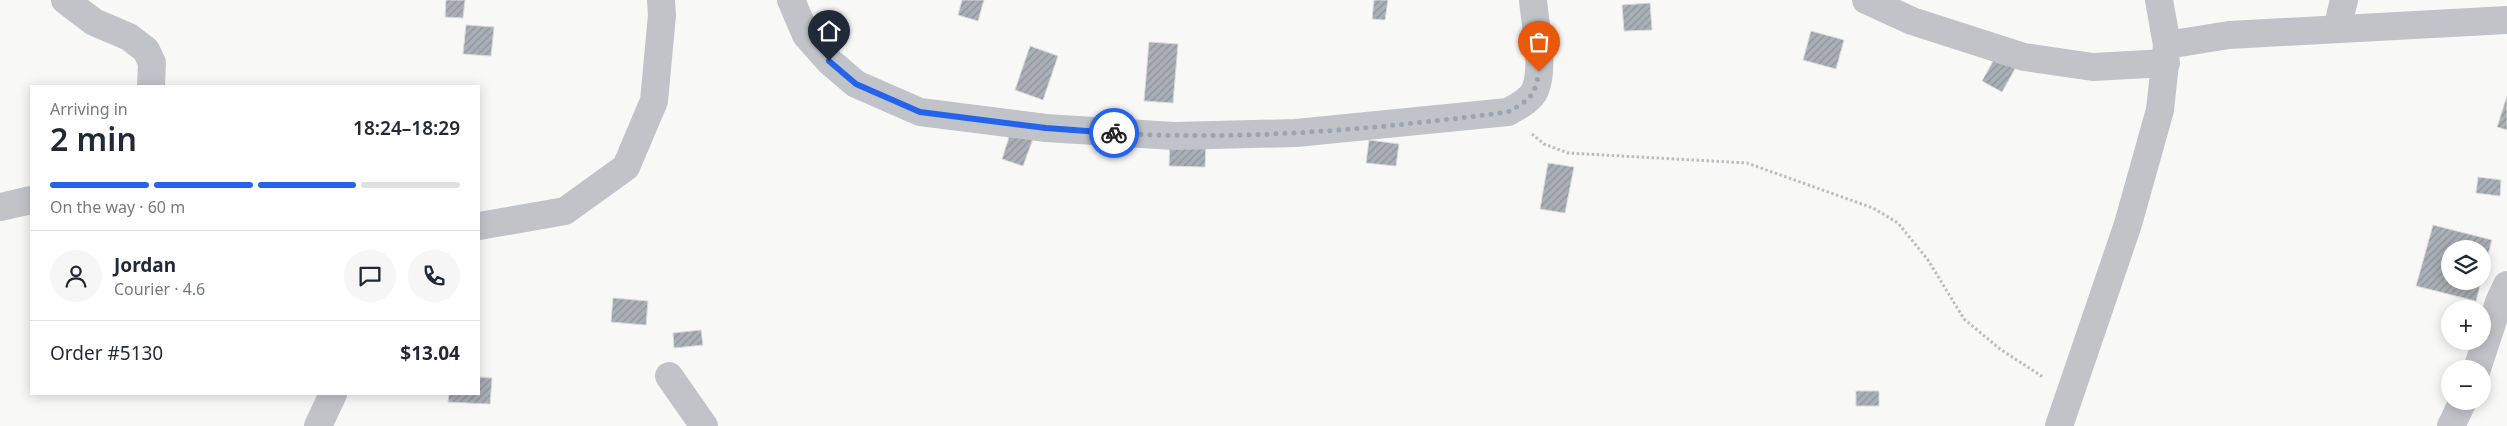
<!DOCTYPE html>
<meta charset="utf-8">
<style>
:root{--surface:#fff;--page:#f6f6f7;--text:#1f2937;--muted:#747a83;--line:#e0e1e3;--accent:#2563eb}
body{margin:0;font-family:"Noto Sans",sans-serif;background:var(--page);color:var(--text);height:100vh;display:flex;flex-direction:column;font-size:19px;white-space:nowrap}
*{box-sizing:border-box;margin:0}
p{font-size:16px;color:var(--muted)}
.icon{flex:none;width:28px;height:28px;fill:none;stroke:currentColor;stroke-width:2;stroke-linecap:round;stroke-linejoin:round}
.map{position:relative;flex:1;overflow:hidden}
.sheet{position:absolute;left:30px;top:85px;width:450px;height:310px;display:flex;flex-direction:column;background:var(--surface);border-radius:0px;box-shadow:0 2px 12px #0003}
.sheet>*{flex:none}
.tools{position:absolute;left:2441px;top:240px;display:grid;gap:10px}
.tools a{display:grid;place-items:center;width:50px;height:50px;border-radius:50%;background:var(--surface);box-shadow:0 2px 12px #0003;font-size:25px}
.pin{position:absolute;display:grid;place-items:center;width:42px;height:42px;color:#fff;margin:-51px -21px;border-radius:50% 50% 50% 0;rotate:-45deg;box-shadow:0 0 5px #0007}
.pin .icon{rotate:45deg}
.courier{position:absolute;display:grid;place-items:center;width:50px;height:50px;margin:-25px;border:4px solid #2563eb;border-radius:50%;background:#fff;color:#222;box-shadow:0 1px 6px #0007}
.summary em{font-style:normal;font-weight:600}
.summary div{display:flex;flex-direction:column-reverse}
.summary{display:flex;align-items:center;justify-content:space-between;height:85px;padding:0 20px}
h1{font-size:32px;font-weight:600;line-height:38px}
.bar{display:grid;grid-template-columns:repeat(4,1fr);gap:8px 5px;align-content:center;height:60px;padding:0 20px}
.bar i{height:6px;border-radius:4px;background:var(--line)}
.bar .active{background:var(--accent)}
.bar p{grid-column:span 4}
.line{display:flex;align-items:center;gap:12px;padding:0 20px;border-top:1px solid var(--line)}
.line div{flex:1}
.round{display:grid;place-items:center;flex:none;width:52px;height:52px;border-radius:26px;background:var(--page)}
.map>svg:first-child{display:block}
.building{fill:url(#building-hatch);stroke:#dadad9}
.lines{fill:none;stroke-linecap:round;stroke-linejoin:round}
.path{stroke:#bbbdc0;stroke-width:3;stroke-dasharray:2.5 2.5;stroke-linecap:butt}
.minor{stroke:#c0c4c8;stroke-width:28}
.done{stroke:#9ca4ad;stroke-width:5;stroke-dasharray:0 9}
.route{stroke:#2563eb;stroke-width:6}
</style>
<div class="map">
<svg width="2507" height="426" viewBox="0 0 2507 426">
<defs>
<pattern id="building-hatch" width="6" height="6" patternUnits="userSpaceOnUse" patternTransform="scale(1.25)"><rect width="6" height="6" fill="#a9afb6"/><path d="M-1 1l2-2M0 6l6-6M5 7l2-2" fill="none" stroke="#8e939a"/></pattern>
</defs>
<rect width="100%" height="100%" fill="#f8f9f7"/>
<path class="building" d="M446,0h19l-2,18 -18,-1z
M962,0h22l-6,21 -20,-6z
M1374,0h14l-3,20 -13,-1z
M1650,3l2,27 -28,1 -2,-26z
M466,25l28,2 -3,29 -28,-2z
M1811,31l33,9 -8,29 -33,-9z
M1149,42l29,2 -5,59 -29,-2z
M1030,46l28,10 -15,44 -28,-10z
M1996,56l20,11 -14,25 -20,-11z
M2507,96v34l-10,-3z
M1011,131l22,8 -10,27 -21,-7z
M1170,140l36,1 -1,26 -36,-1z
M1369,140l30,4 -3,22 -30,-3z
M1548,163l26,4 -9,46 -25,-4z
M2478,177l23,3 -1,16 -24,-3z
M2433,225l59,15 -10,36v-27h-32v32h31l-5,20 -60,-15z
M613,298l35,3 -2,24 -35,-3z
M701,330l2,15 -29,3 -1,-15z
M479,377l13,1 -2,26 -42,-2 1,-8h30z
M1856,391h23v15h-23z"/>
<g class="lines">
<path class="path" d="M1532,134l12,10 24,9 179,10 126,45 25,15 30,37 36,59 36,30 43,28"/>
<path class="minor" d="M65,0l29,22 35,15 17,13 6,13 -1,23
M791,0l15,35 23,26 27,23 64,28 126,16 128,8 122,-3 212,-21c9,-5 23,-12 27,-22 10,-23 0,-65 -2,-90
M1866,0l46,21 112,36 69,10 73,-4
M2337,29l7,-29
M2167,45l62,-10 278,-15
M0,207l31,-7
M479,226l86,-15 61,-44 28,-66 8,-86 -1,-15
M2477,369l22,-67 8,-17
M669,376l35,50
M318,426l15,-32
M2059,426l69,-202 32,-114 7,-65 -8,-45
M2451,426l12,-25"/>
</g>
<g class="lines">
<path class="done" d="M1114,133c131,8 264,-4 394,-21 22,-13 26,-14 31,-40"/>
<path class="route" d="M829,61l27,23 64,28 126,16 68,5"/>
</g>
</svg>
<div class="tools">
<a><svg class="icon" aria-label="layers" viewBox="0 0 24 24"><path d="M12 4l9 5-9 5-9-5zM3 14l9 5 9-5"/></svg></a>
<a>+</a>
<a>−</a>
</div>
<div class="pin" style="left:1539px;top:72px;background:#ea580c"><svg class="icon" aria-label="bag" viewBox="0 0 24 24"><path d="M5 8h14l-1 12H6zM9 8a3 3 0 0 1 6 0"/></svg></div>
<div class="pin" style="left:829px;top:61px;background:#1f2937"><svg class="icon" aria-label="home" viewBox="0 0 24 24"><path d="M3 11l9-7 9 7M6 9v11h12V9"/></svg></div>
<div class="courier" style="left:1114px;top:133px"><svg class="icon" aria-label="bike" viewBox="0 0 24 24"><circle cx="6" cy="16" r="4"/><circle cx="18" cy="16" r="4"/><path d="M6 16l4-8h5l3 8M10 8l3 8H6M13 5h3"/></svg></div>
<section class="sheet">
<div class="summary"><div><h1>2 min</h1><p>Arriving in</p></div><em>18:24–18:29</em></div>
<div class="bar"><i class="active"></i><i class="active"></i><i class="active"></i><i></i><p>On the way · 60 m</p></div>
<div class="line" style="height:90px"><a class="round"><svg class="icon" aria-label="person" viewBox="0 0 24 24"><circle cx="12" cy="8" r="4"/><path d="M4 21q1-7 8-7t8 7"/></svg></a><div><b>Jordan</b><p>Courier · 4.6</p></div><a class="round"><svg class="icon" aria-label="chat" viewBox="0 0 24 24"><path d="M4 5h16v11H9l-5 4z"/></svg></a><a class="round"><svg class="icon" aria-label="phone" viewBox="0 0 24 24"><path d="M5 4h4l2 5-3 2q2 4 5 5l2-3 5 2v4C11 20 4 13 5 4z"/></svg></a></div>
<div class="line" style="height:65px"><div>Order #5130</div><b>$13.04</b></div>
</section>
</div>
